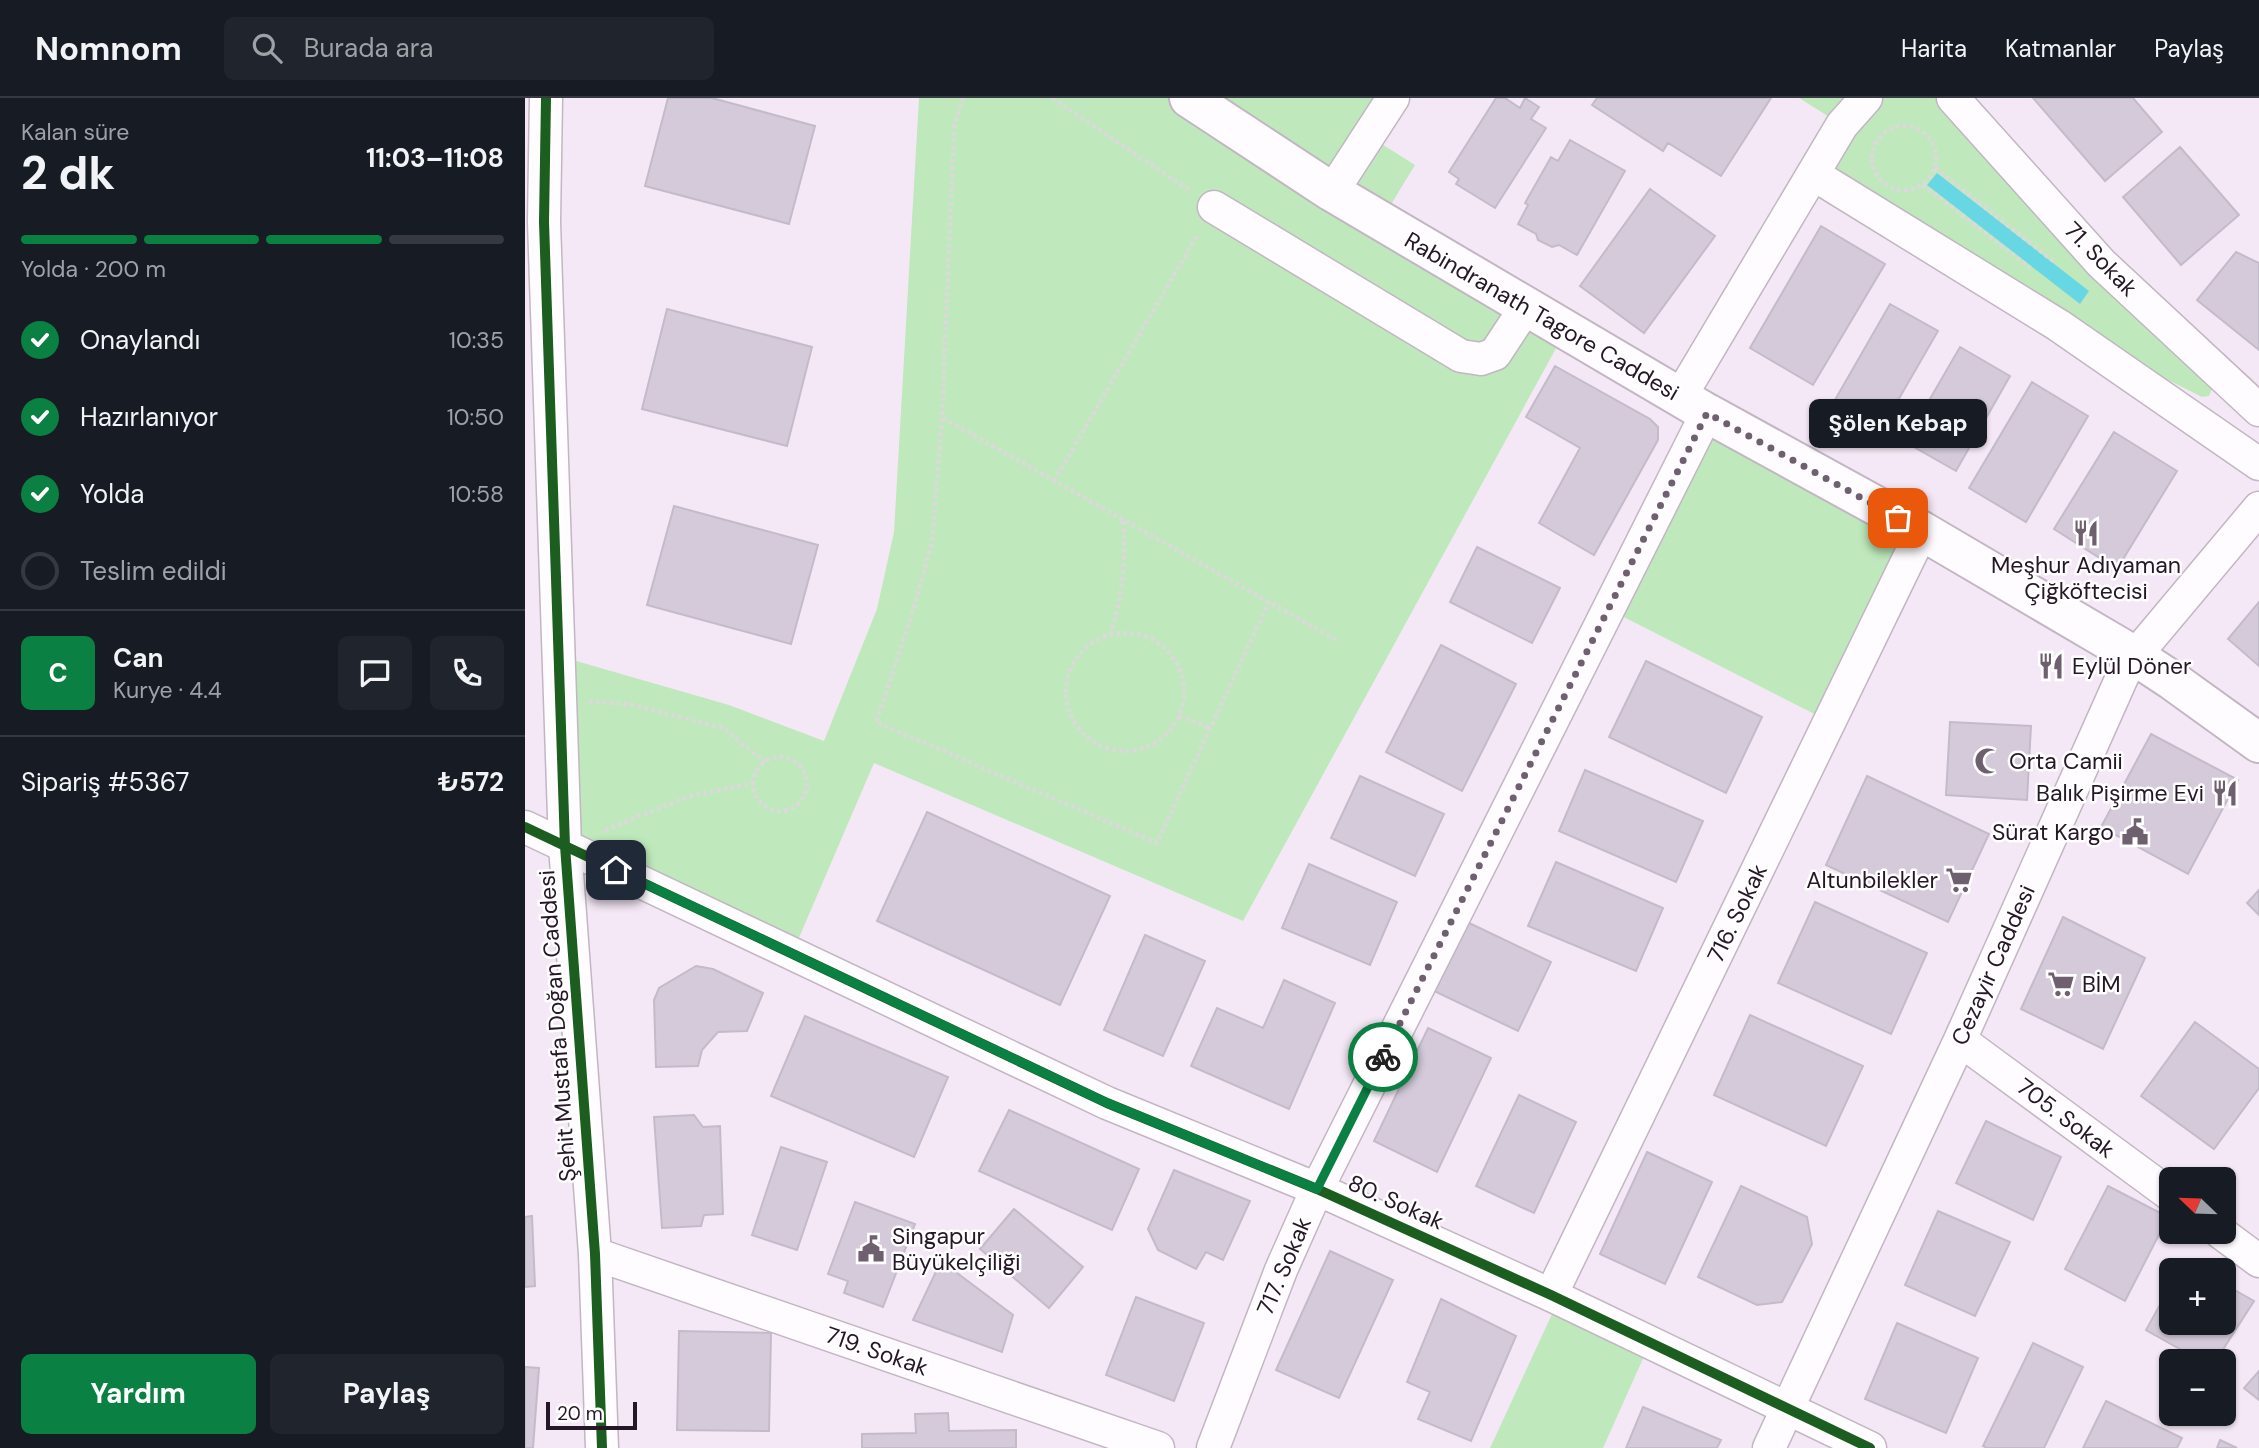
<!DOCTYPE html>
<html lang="tr">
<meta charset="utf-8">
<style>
:root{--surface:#171b24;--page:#20242c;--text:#f1f3f6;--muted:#9ea1a6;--line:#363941;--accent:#0b8043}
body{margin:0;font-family:"DM Sans",sans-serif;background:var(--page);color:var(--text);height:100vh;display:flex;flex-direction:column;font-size:26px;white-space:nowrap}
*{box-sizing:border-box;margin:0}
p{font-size:23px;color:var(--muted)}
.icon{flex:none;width:38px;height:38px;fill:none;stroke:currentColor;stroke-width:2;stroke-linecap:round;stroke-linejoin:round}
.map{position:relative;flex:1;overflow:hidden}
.panel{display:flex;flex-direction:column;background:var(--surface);width:525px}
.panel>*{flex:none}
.needle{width:46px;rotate:293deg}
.buttons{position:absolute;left:1634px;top:1069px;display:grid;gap:14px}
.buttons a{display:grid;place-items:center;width:77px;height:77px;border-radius:10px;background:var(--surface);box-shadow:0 2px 5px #0004;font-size:35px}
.scale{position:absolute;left:21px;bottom:18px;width:91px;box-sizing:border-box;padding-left:7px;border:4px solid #251726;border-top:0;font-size:19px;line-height:24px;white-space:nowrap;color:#251726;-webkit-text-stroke:5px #fff;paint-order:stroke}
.pin{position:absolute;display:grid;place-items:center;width:60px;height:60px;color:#fff;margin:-30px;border-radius:14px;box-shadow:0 4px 10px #0006}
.courier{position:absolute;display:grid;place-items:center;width:70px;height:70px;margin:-35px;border:5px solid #0b8043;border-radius:50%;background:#fff;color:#222;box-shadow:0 2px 9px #0007}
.bubble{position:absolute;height:49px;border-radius:10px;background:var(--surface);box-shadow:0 2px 5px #0004;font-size:23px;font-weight:700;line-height:49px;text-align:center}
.headline em{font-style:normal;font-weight:700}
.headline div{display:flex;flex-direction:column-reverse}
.headline{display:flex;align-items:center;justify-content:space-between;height:119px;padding:0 21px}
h1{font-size:46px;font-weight:700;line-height:52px}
.bar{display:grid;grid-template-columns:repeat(4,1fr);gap:10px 7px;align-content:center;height:84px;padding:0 21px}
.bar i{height:9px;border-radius:5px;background:var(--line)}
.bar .selected{background:var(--accent)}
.bar p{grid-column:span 4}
.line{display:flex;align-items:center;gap:18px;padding:0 21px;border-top:2px solid var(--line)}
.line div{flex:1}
.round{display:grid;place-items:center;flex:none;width:74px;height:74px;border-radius:10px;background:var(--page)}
ol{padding:0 21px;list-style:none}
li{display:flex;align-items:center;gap:21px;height:77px}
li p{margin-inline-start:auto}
li .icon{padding:7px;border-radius:50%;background:var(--accent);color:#fff;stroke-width:4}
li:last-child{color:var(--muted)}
li i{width:38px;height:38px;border:4px solid var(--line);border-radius:50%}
.primary-button{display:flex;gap:14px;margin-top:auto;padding:14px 21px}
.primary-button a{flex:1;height:80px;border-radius:10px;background:var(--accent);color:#fff;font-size:28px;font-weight:700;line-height:80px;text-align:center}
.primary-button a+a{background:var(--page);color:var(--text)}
header{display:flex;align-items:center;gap:42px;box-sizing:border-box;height:98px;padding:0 35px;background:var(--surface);border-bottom:2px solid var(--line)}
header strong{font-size:33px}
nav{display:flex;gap:38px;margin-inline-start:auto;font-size:24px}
.search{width:490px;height:63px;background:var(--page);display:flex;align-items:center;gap:18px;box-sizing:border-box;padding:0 24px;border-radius:10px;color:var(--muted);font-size:26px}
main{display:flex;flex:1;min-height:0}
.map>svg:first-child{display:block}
.green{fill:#bfe9bc}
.water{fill:#68d7e4}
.building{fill:#d4cada;stroke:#c4bbca;stroke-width:2}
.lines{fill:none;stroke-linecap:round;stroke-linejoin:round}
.minor-casing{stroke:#c2b6c3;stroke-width:35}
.major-casing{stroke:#c2b6c3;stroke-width:42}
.path{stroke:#dcd8dc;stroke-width:4.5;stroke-dasharray:3.5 3.5;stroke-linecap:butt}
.minor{stroke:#fefcfe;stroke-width:32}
.major{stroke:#fefcfe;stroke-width:38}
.cycleway-casing{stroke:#fff;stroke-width:15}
.cycleway{stroke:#1b5e20;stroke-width:10}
.done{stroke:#6e606f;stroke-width:7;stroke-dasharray:0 12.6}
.route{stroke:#0b8043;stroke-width:9}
.labels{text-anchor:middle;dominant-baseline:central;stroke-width:5;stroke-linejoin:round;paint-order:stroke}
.street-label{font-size:23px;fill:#251726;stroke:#fff}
.poi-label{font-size:23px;fill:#251726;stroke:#fff;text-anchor:start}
</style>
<header>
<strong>Nomnom</strong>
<div class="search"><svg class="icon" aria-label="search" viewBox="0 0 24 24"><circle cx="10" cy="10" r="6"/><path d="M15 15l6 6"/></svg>Burada ara</div>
<nav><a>Harita</a><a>Katmanlar</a><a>Paylaş</a></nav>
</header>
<main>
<section class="panel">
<div class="headline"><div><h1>2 dk</h1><p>Kalan süre</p></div><em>11:03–11:08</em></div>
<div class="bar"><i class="selected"></i><i class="selected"></i><i class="selected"></i><i></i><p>Yolda · 200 m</p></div>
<ol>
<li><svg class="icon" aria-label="check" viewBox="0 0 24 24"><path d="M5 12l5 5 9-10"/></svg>Onaylandı<p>10:35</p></li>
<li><svg class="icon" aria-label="check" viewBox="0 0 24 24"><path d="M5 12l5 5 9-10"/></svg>Hazırlanıyor<p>10:50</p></li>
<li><svg class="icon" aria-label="check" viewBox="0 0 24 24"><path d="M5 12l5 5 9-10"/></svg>Yolda<p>10:58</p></li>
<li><i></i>Teslim edildi</li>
</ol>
<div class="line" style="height:126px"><b class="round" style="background:var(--accent);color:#fff">C</b><div><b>Can</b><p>Kurye · 4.4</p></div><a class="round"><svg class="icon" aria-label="chat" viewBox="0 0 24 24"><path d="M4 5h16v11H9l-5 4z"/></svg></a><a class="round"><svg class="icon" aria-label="phone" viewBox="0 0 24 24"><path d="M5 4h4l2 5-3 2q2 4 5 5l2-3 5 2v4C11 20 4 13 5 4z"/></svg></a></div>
<div class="line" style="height:91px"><div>Sipariş #5367</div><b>₺572</b></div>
<div class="primary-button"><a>Yardım</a><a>Paylaş</a></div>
</section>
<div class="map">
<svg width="1734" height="1350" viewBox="0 0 1734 1350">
<rect width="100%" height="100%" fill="#f5e8f6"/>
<path class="green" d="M394,0h474l-24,38 46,29 -34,56 185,109 -323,591 -369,-158 -82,191 -227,-108 -6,-190 170,49 95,36 53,-132 17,-77z
M1274,0h154l259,291 -3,7 -7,1 -144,-72 -245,-151 29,-49z
M1183,314l214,119 -92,191 -222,-113z
M1034,1201l91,44 -47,105h-113z"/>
<path class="water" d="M1412,75l152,118 -9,13 -153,-119z"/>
<path class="building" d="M143,0h44l103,28 -26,98 -144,-38z
M971,0h9l15,10 5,-10 14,9 -8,12 15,9 -51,80 -39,-24 3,-5 -10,-7z
M1072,0h174l-50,78 -53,-33 -5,8 -71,-46z
M1508,0h100l29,34 -57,49z
M1045,42l55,31 -48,84 -18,-10 -7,2 -14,-7 -2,-6 -18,-10 10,-19 -3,-2 26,-46 7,4z
M1655,49l59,68 -58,50 -58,-68z
M1125,91l65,47 -71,97 -64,-47z
M1296,128l64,38 -72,121 -63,-37z
M1711,154l23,11v87l-62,-50z
M1365,206l48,27 -56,97 -47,-28z
M142,211l145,38 -25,99 -145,-37z
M1435,249l50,29 -54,95 -51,-29z
M1030,268l95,53 8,8v13l-64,115 -55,-32 41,-75 -54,-31z
M1507,284l56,34 -62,106 -57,-34z
M1589,334l63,39 -60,98 -63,-40z
M149,408l144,39 -27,99 -144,-39z
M952,449l83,41 -28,55 -82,-41z
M1734,504v64l-31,-27z
M916,547l75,39 -54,107 -76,-39z
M1121,563l116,56 -36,76 -117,-56z
M1425,624l81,4 -4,74 -81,-5z
M1626,636l87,46 -50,94 -87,-47z
M1060,672l118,51 -27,61 -117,-51z
M835,678l84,38 -29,62 -84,-38z
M1342,678l122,58 -41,88 -122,-57z
M402,714l183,84 -50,109 -183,-84z
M1031,764l107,46 -27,63 -108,-45z
M784,766l88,38 -27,63 -88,-37z
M1734,792v25l-12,-12z
M1290,804l112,51 -36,81 -113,-51z
M1538,819l82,41 -42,91 -82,-40z
M940,823l86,41 -33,69 -86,-41z
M620,837l60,26 -42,95 -59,-26z
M171,868l17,3 50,24 -16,38 -29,1 -16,18 -4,16 -42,1 -2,-67 5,-12z
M759,882l51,23 -46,106 -98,-43 26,-58 46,20z
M1225,917l113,51 -37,80 -112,-51z
M280,918l143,61 -34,80 -143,-61z
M1670,924l64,47v19l-45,61 -73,-53z
M903,930l63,30 -54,114 -63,-31z
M994,997l57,27 -42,91 -58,-27z
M484,1012l130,59 -27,61 -133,-59z
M169,1017l9,12 17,-1 3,88 -19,1 -3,11 -39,2 -8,-111z
M1461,1023l75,36 -28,63 -77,-37z
M256,1049l46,15 -30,88 -45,-15z
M1122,1054l65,30 -47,102 -65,-30z
M649,1072l76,31 -27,59 -17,-8 -10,17 -38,-19 -10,-21z
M1216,1088l66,31 5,27 -30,58 -25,3 -59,-28z
M1583,1088l60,31 -43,84 -60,-32z
M330,1104l60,22 -32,83 -39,-14 4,-12 -20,-7z
M489,1111l69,58 -34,41 -69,-59z
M1413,1113l72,31 -35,74 -70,-31z
M7,1118l3,70 -10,1v-70z
M805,1153l63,29 -54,118 -63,-28z
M416,1163l72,54 -11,37 -89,-32z
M1659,1163l17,9h-23z
M1647,1185v40h52v-39l30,17 -39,61h-12l-57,-32z
M611,1199l68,26 -30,78 -68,-26z
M916,1201l75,37 -45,105 -53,-22 12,-27 -23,-10z
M1372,1225l81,35 -32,75 -81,-34z
M154,1233l92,2 -2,98 -92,-1z
M1508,1245l50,24 -39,81h-57l-4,-2z
M0,1269l14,1 -6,80h-8z
M1734,1273v29l-15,-12z
M1581,1303l76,37 -5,10h-94z
M1118,1309l78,33 -4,8h-91z
M423,1315l1,18 67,-1v18h-154v-14l54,-1 -1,-19z
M1695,1342l17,8h-20z"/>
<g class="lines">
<g class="minor-casing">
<path id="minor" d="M21,0l-2,124 21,624 30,408 7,194
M1428,0l148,165 158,147
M1288,76l245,151 201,139
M807,94l61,-94
M689,109l247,149 20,3 14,-5 31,-47
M1155,299l162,-272 24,-27
M0,729l582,276 210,86 234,106 319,153
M1435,942l212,156
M1695,1134l39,29
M70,1156l563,194
M1026,1197l371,-764
M688,1350l68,-178 36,-81 390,-776
M1244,1350l191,-408 163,-365 12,-19 124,-148"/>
</g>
<g class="major-casing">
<path id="major" d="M664,0l143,94 375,221 215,118 213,125 38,25 86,62"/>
</g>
<path class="path" d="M438,0l-9,29 -12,291 -10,124 -21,76 -35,104 281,121 112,-241
M527,0l137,92
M1347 60a32 32 0 1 1 64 0a32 32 0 1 1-64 0Z
M1410,70l121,95
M1398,87l107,83
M418,320l395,223
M529,383l144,-247
M541 594a59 59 0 1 1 118 0a59 59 0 1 1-118 0Z
M585,537c13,-38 16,-76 13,-115
M64,603l45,4 89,23 42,34
M654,618l32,12
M228 686a27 27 0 1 1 54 0a27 27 0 1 1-54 0Z
M80,732l85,-34 64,-13"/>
<use href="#minor" class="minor"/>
<use href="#major" class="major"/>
<g class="cycleway-casing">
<path id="cycleway" d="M21,0l-2,124 21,624 30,408 7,194
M0,729l582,276 210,86 234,106 319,153"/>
</g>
<use href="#cycleway" class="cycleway"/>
</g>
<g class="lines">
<path class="done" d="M858,959l324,-644 191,105"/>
<path class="route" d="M91,772l491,233 210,86 66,-132"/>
</g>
<defs>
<g id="restaurant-bare" transform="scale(2.1)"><path d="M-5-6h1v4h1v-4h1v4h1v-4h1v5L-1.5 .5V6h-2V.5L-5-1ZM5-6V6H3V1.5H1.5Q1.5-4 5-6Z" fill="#6e606f" stroke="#fff" stroke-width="2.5" paint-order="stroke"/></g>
<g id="mosque-bare" transform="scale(2.1)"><path d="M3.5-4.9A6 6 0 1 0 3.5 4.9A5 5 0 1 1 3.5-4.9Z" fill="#6e606f" stroke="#fff" stroke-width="2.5" paint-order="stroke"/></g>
<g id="civic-bare" transform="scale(2.1)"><path d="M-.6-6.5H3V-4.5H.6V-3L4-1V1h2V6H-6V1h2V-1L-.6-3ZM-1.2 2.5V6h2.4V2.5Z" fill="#6e606f" stroke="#fff" stroke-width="2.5" paint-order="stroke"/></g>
<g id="supermarket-bare" transform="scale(2.1)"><path d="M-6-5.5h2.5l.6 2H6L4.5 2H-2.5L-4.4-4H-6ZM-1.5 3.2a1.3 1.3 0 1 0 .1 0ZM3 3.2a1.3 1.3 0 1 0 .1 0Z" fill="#6e606f" stroke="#fff" stroke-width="2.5" paint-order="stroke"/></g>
</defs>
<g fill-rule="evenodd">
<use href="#restaurant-bare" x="1561" y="435"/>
<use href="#restaurant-bare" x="1526" y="568"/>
<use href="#mosque-bare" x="1463" y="663"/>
<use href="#restaurant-bare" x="1700" y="695"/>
<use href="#civic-bare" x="1610" y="734"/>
<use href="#supermarket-bare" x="1434" y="782"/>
<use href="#supermarket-bare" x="1536" y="886"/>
<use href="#civic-bare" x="346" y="1151"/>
</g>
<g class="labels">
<g class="street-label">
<text transform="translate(1576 161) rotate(46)">71. Sokak</text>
<text transform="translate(1017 218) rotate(30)">Rabindranath Tagore Caddesi</text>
<text transform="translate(1212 815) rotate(-64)">716. Sokak</text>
<text transform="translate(1468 867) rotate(-66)">Cezayir Caddesi</text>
<text transform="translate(32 928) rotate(-94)">Şehit Mustafa Doğan Caddesi</text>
<text transform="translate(1541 1020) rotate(37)">705. Sokak</text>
<text transform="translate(871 1104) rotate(24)">80. Sokak</text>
<text transform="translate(759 1168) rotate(-67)">717. Sokak</text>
<text transform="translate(352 1253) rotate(19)">719. Sokak</text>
</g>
<g class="poi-label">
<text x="1561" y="467" text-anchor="middle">Meşhur Adıyaman<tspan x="1561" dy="26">Çiğköftecisi</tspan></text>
<text x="1547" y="568">Eylül Döner</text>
<text x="1484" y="663">Orta Camii</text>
<text x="1679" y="695" text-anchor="end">Balık Pişirme Evi</text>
<text x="1589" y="734" text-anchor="end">Sürat Kargo</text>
<text x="1413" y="782" text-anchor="end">Altunbilekler</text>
<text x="1557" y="886">BİM</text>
<text x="367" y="1138">Singapur<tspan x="367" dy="26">Büyükelçiliği</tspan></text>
</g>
</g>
</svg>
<div class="buttons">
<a><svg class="needle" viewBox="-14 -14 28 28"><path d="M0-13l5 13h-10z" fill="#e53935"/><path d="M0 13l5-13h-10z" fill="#9ea1a6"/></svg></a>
<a>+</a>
<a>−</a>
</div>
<div class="scale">20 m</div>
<div class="pin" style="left:1373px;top:420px;background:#ea580c"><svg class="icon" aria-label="bag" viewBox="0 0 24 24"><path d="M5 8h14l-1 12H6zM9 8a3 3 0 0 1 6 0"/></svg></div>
<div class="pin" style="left:91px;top:772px;background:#1f2937"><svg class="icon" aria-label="home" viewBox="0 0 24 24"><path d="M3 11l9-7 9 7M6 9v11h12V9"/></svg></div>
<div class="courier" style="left:858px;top:959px"><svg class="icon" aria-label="bike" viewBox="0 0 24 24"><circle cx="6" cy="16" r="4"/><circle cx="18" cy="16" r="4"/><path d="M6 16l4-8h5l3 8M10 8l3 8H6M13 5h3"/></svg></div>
<div class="bubble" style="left:1284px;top:301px;width:178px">Şölen Kebap</div>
</div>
</main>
